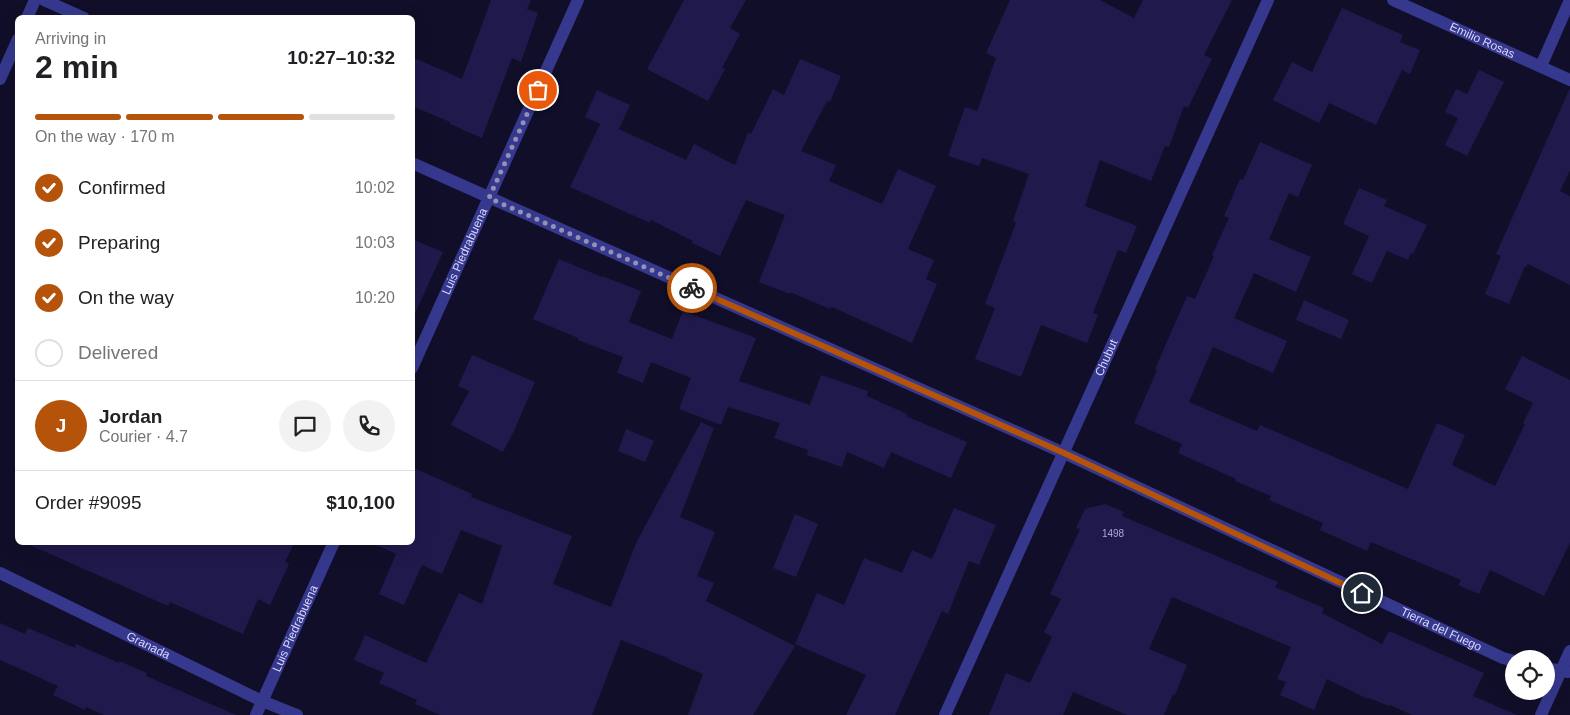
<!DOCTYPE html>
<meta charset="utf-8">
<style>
:root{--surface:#fff;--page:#f2f2f2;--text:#202124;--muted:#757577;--line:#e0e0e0;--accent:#b45309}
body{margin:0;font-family:Arial,sans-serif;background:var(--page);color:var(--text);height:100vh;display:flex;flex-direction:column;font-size:19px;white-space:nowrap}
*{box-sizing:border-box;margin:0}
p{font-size:16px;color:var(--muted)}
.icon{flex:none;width:28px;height:28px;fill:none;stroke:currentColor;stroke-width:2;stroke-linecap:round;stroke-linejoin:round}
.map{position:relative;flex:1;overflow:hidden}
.drawer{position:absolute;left:15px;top:15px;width:400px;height:530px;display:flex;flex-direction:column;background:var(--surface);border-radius:8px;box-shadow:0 5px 20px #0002}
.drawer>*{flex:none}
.fabs{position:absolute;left:1505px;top:650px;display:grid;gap:10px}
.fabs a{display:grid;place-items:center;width:50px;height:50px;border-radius:50%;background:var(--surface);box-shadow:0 5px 20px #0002;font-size:25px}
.pin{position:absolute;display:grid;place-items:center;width:42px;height:42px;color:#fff;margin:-21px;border:2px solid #fff;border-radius:50%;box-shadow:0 1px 5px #0007}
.courier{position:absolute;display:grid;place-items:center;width:50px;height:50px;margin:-25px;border:4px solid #b45309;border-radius:50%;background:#fff;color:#222;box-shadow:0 1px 6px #0007}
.summary em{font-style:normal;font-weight:700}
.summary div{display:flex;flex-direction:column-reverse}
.summary{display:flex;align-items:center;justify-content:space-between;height:85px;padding:0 20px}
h1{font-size:32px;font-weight:700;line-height:38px}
.bar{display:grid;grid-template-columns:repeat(4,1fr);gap:8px 5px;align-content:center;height:60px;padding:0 20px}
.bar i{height:6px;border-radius:4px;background:var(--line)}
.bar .current{background:var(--accent)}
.bar p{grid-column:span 4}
.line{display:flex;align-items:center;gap:12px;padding:0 20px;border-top:1px solid var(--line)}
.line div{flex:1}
.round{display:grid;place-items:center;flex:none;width:52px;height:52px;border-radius:26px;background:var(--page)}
ol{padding:0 20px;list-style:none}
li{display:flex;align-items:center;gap:15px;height:55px}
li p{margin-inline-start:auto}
li .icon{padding:5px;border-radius:50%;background:var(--accent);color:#fff;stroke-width:4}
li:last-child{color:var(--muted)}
li i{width:28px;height:28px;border:2px solid var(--line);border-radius:50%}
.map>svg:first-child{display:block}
.building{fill:#20194c}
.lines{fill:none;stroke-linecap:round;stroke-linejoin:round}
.minor{stroke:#36388d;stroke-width:12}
.done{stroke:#9391b4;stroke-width:5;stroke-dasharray:0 9}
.route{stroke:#b45309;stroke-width:6}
.labels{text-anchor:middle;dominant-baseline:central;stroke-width:4;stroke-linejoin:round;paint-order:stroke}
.number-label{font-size:10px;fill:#aba8d2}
.street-label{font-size:12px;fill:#d9d7ff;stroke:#110e2a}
</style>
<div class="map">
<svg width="1570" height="715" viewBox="0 0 1570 715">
<rect width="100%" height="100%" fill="#110e2a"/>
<path class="building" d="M491,0h40l-4,9 11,4 -17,49 -9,-4 -30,80 -32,-14v-2l-38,-16v-49l50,22z
M684,0h62l-16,28 10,6 -18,34 3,1 -17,32 -61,-32z
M1010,0h90l34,18 9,-18h89l-28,55 8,4 -24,49 -4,-2 -15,41 -4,-1 -14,35 -51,-21 -15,46 52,20 -11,27 -8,-3 -25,63 5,2 -11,28 -46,-18 -20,52 -46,-18 20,-51 -10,-4 31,-81 -3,-2 16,-47 -47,-16 -3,8 -31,-10 17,-49 12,4 19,-53 -10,-5z
M1342,8l61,27 -3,7 20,8 -10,24 -8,-4 -26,55 -47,-22 -10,20 -46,-23 19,-38 20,10z
M800,59l41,17 -11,26 -3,-1 -26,50 35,14 -7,16 53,23 16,-35 38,17 -28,63 26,11 -8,19 11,5 -25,59 -80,-36 -2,2 -40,-17v2l-31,-12 26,-67 -39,-15 -26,56 -28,-13 1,-2 -42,-21 -1,3 -80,-36 30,-63 -15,-7 12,-27 33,15 -11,24 67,31 8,-16 41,21 13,-32 3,1 22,-45 11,6z
M1479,70l25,12 -37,74 -22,-11 13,-27 -13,-6 11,-23 11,5z
M1570,88v82l-10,21 10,5v89l-42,-21 -2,3 -1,-1 -16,38 -24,-10 16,-38 -5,-2z
M1260,142l52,23 -14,32 -9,-4 -20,46 42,18 -15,35 -42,-19 -20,45 53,23 -14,32 -60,-26 -24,55 68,29 3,-6 148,64 29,-66 28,12 -13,30 43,21 30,-62 -2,-1 10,-20 -28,-14 17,-33 48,24v163l-26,53 -54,-26 -11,24 -21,-9 3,-5 -90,-38 -4,9 -47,-21 3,-7 -54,-23 2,-4 -36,-15 1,-2 -58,-26 4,-9 -48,-21 23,-53 -2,-1 32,-73 8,3 19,-43 -2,-1 17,-37 -5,-2 16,-37 3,1z
M1359,188l28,12 -3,6 43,19 -14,29 -2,-1 -3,7 -21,-9 -15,32 -20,-9 17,-38 -26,-12z
M412,239l31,13 -31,68z
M559,259l43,18v-1l39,15 -12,31 43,17 11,-28 73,27 -17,43 71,24 11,-30 47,16 -1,5 40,18 -1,2 61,26 -16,36 -60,-26 -7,16 -37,-16 -5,15 -35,-12 1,-5 -34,-12 6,-15 -52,-16 -7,18 -42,-16 12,-31 -40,-16 -8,21 -26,-10 6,-16 -45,-17v-2l-45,-19z
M1304,300l45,20 -8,19 -45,-19z
M472,355l63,27 -21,49 -11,21 -52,-27 18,-34 -11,-5z
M701,422l13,6 -34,89 35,15 -18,44 17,7 -8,18 89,45 -42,69h-65l15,-41 -35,-15v-1l-47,-18 -29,75h-152l-25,-11 2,-4 -38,-17 5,-10 -30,-13 11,-25 61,28 33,-70 23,11 20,-58 -41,-16 -19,44 -20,-9 -18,40 -25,-11 17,-40 -26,-12h42v-75l60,27 -1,3 101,39 -19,48 58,23 26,-66z
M626,429l28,12 -9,21 -27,-11z
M1105,504l19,8 -2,4 156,66 -3,5 49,21 -2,5 60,31 7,-13 95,42 -11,23 44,19h-105l-22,-10 -1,1 -20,-8 -1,1 -41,-20 -13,31 -34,-15 6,-13 -9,-3 14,-32 -119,-50 -23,52 38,16 -12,30 -2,-1 -9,21h-37l-54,-23 -10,23h-74l17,-42 24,10 22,-46 -8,-5 17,-33 -11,-5 30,-65 -4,-1 9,-19z
M954,508l42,17 -17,40 -10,-4 -21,53 -6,-3 -47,104h-49l20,-40 -71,-31 22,-51 27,12 20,-47 38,15 10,-23 20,9z
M795,514l23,10 -22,53 -23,-9z
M23,542h272l-10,20 4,2 -19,41 -12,-6 -15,35 -73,-32 -2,4z
M0,623l25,11 3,-6 47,20 1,-4 43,19v-2l28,12 -1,3 90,39h-132l-18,-8 -1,3 -32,-15 5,-9 -58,-26z"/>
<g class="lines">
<g class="minor">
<path d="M44,0l40,18"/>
<path id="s1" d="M1393,0l177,80"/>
<path d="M27,18l8,-18"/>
<path d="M1541,66l29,-66"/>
<path d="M0,79l18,-40"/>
<path id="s2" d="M412,163l652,290 439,205 11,3"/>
<path id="s3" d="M412,368l166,-368"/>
<path id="s4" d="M0,573l262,128 35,14"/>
<path d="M1546,668l22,4"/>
<path id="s5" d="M256,715l78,-173"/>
<path id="s6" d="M945,715l323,-715"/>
<path d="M1541,715l29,-64"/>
</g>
</g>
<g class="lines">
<path class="done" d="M538,90l-49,108 203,90"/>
<path class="route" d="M692,288l372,165 298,140"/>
</g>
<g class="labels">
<g class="number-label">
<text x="1113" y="533">1498</text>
</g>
<g class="street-label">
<text stroke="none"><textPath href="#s1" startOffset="98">Emilio Rosas</textPath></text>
<text stroke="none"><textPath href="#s3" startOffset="128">Luis Piedrabuena</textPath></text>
<text stroke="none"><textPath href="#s6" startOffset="392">Chubut</textPath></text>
<text stroke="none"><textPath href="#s5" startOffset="95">Luis Piedrabuena</textPath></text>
<text stroke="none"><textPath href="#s2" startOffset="1130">Tierra del Fuego</textPath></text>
<text stroke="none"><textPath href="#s4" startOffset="165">Granada</textPath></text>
</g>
</g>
</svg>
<div class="fabs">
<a><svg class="icon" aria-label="locate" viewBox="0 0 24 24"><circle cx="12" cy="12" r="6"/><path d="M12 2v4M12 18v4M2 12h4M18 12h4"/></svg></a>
</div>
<div class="pin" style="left:538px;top:90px;background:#ea580c"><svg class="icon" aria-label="bag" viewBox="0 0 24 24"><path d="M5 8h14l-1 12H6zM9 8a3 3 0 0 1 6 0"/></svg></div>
<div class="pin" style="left:1362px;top:593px;background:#1f2937"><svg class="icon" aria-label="home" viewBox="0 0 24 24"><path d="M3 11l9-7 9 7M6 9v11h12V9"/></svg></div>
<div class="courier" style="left:692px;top:288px"><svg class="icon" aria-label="bike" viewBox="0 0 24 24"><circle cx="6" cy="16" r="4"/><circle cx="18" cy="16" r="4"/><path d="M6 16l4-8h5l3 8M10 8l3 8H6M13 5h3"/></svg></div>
<section class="drawer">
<div class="summary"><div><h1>2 min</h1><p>Arriving in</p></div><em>10:27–10:32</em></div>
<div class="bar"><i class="current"></i><i class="current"></i><i class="current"></i><i></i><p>On the way · 170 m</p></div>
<ol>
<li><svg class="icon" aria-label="check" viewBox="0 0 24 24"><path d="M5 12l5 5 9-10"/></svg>Confirmed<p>10:02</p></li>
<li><svg class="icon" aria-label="check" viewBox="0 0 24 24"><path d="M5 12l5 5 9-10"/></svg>Preparing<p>10:03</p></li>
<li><svg class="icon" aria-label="check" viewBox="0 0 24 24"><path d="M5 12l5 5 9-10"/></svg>On the way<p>10:20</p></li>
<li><i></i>Delivered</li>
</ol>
<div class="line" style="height:90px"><b class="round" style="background:var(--accent);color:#fff">J</b><div><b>Jordan</b><p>Courier · 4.7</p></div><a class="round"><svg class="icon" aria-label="chat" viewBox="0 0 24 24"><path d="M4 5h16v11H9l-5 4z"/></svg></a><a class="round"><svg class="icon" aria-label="phone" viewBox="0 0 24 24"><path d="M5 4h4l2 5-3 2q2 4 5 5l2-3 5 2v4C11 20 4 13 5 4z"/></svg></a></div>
<div class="line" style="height:65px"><div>Order #9095</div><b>$10,100</b></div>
</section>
</div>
